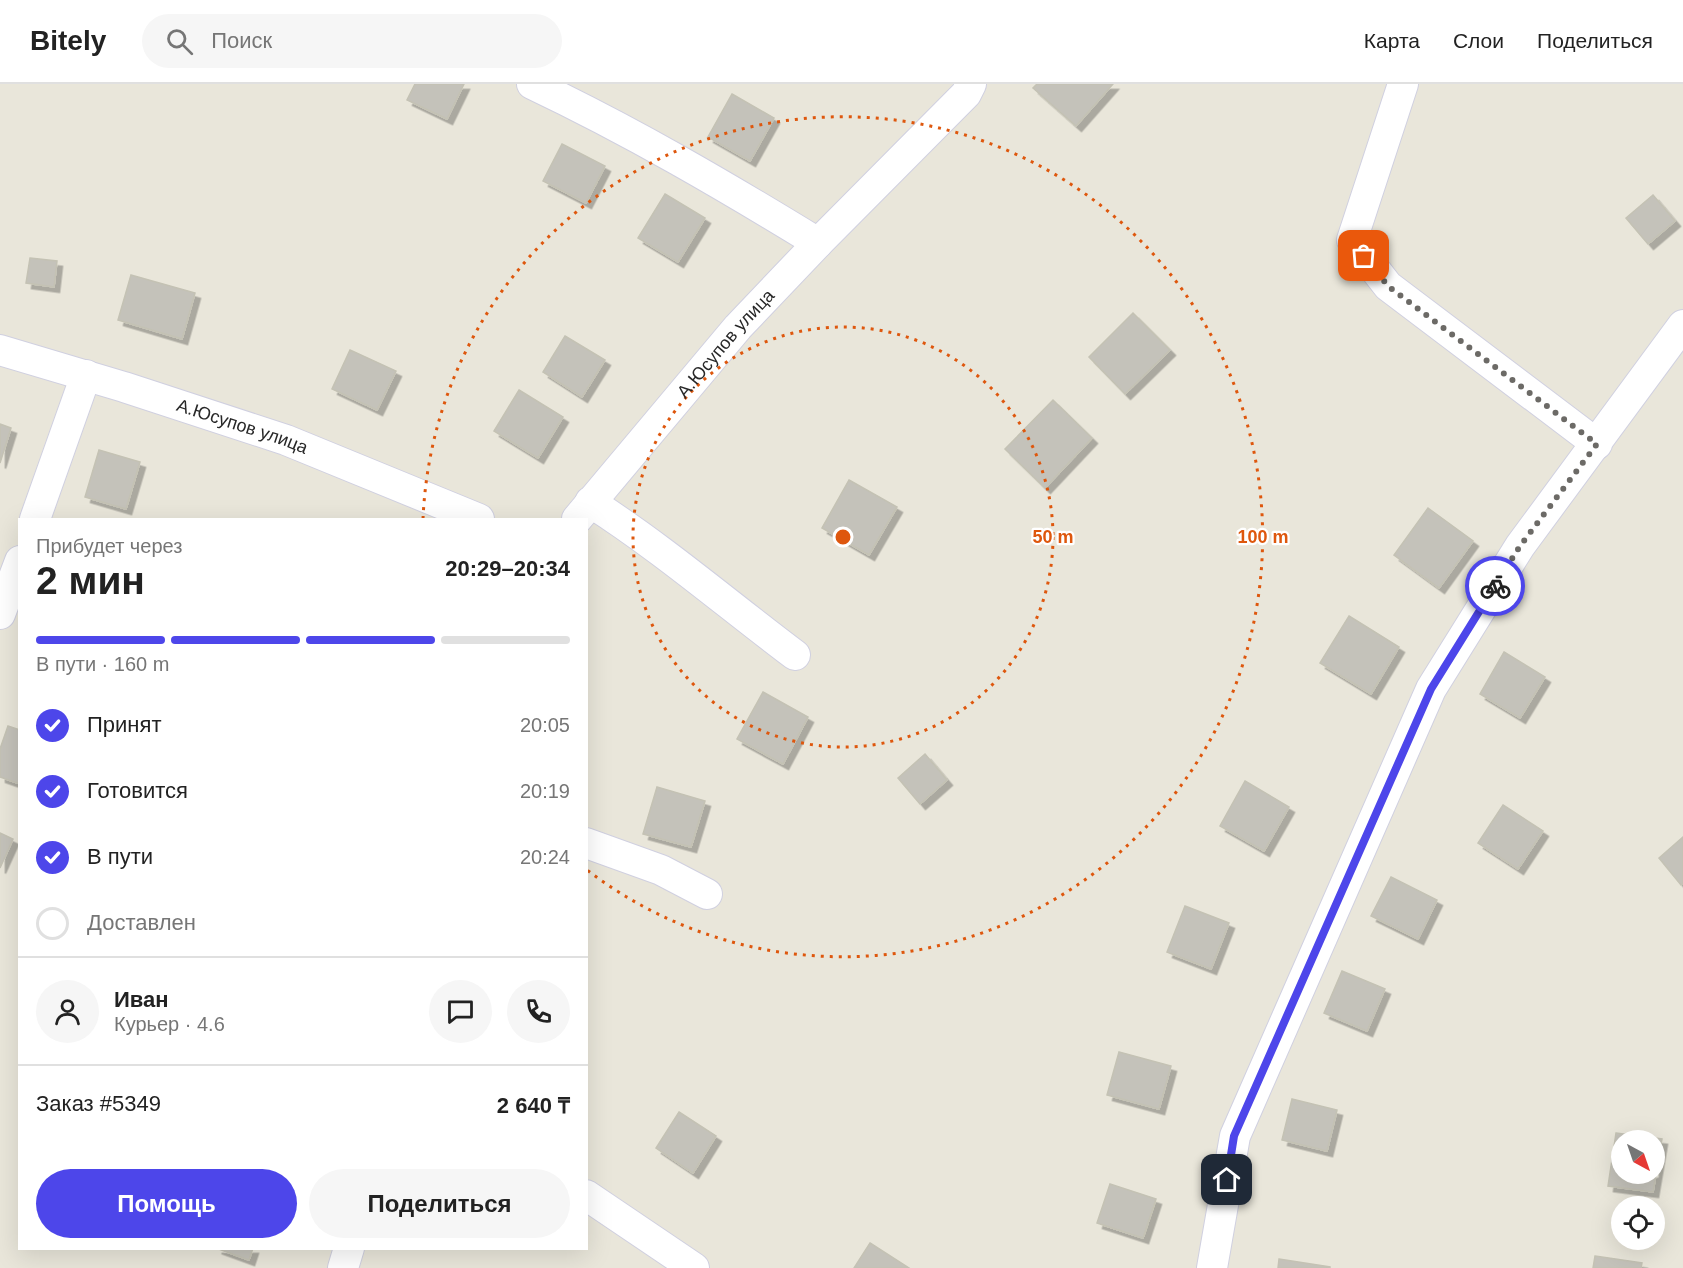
<!DOCTYPE html>
<html lang="ru">
<meta charset="utf-8">
<style>
:root{--surface:#fff;--page:#f6f6f6;--text:#222;--muted:#767676;--line:#e0e0e0;--accent:#4d46ea}
body{margin:0;font-family:Helvetica,sans-serif;background:var(--page);color:var(--text);height:100vh;display:flex;flex-direction:column;font-size:22px;white-space:nowrap}
*{box-sizing:border-box;margin:0}
p{font-size:20px;color:var(--muted)}
.icon{flex:none;width:33px;height:33px;fill:none;stroke:currentColor;stroke-width:2;stroke-linecap:round;stroke-linejoin:round}
.map{position:relative;flex:1;overflow:hidden}
.drawer{position:absolute;left:18px;top:434px;width:570px;height:732px;display:flex;flex-direction:column;background:var(--surface);border-radius:0px;box-shadow:0 6px 24px #0002}
.drawer>*{flex:none}
.needle{width:39px;rotate:140deg}
.fabs{position:absolute;left:1611px;top:1046px;display:grid;gap:12px}
.fabs a{display:grid;place-items:center;width:54px;height:54px;border-radius:50%;background:var(--surface);box-shadow:0 6px 24px #0002;font-size:30px}
.pin{position:absolute;display:grid;place-items:center;width:51px;height:51px;color:#fff;margin:-26px;border-radius:12px;box-shadow:0 3px 9px #0006}
.courier{position:absolute;display:grid;place-items:center;width:60px;height:60px;margin:-30px;border:4px solid #4d46ea;border-radius:50%;background:#fff;color:#222;box-shadow:0 2px 8px #0007}
.summary em{font-style:normal;font-weight:800}
.summary div{display:flex;flex-direction:column-reverse}
.summary{display:flex;align-items:center;justify-content:space-between;height:102px;padding:0 18px}
h1{font-size:39px;font-weight:800;line-height:45px}
.bar{display:grid;grid-template-columns:repeat(4,1fr);gap:9px 6px;align-content:center;height:72px;padding:0 18px}
.bar i{height:8px;border-radius:4px;background:var(--line)}
.bar .selected{background:var(--accent)}
.bar p{grid-column:span 4}
.line{display:flex;align-items:center;gap:15px;padding:0 18px;border-top:2px solid var(--line)}
.line div{flex:1}
.round{display:grid;place-items:center;flex:none;width:63px;height:63px;border-radius:32px;background:var(--page)}
ol{padding:0 18px;list-style:none}
li{display:flex;align-items:center;gap:18px;height:66px}
li p{margin-inline-start:auto}
li .icon{padding:6px;border-radius:50%;background:var(--accent);color:#fff;stroke-width:4}
li:last-child{color:var(--muted)}
li i{width:33px;height:33px;border:3px solid var(--line);border-radius:50%}
.primary-button{display:flex;gap:12px;margin-top:auto;padding:12px 18px}
.primary-button a{flex:1;height:69px;border-radius:36px;background:var(--accent);color:#fff;font-size:24px;font-weight:800;line-height:69px;text-align:center}
.primary-button a+a{background:var(--page);color:var(--text)}
header{display:flex;align-items:center;gap:36px;box-sizing:border-box;height:84px;padding:0 30px;background:var(--surface);border-bottom:2px solid var(--line)}
header strong{font-size:28px}
nav{display:flex;gap:33px;margin-inline-start:auto;font-size:21px}
.search{width:420px;height:54px;background:var(--page);display:flex;align-items:center;gap:15px;box-sizing:border-box;padding:0 21px;border-radius:33px;color:var(--muted);font-size:22px}
.map>svg:first-child{display:block}
.building{fill:#c4c2ba;stroke:#c4c2b4;stroke-width:1.5;fill-rule:evenodd;filter:url(#shadow)}
.lines{fill:none;stroke-linecap:round;stroke-linejoin:round}
.minor-casing{stroke:#d0d0e0;stroke-width:32}
.minor{stroke:#fff;stroke-width:30}
.done{stroke:#6c6a66;stroke-width:6;stroke-dasharray:0 10.8}
.route{stroke:#4d46ea;stroke-width:8}
.ring{fill:none;stroke:#de570d;stroke-width:3;stroke-dasharray:3 6}
.labels{text-anchor:middle;dominant-baseline:central;stroke-width:4.5;stroke-linejoin:round;paint-order:stroke}
.street-label{font-size:18px;fill:#282828;stroke:#fff}
.centre{fill:#de570d;stroke:#fff;stroke-width:3}
.ring-label{font-size:18px;text-anchor:middle;font-weight:bold;fill:#de570d;stroke:#fff;stroke-width:4.5;stroke-linejoin:round;paint-order:stroke}
</style>
<header>
<strong>Bitely</strong>
<div class="search"><svg class="icon" aria-label="search" viewBox="0 0 24 24"><circle cx="10" cy="10" r="6"/><path d="M15 15l6 6"/></svg>Поиск</div>
<nav><a>Карта</a><a>Слои</a><a>Поделиться</a></nav>
</header>
<div class="map">
<svg width="1683" height="1184" viewBox="0 0 1683 1184">
<defs>
<filter id="shadow"><feDropShadow dx="5.5" dy="5.5" stdDeviation="0" flood-color="#0004"/></filter>
</defs>
<rect width="100%" height="100%" fill="#e9e6da"/>
<path class="building" d="M415,0h49l-17,35 -40,-19z
M1037,0h76l-37,42 -43,-38z
M732,10l42,24 -24,43 -42,-24z
M562,60l43,22 -19,37 -43,-22z
M665,110l40,24 -27,44 -40,-24z
M1653,111l22,26 -27,23 -22,-26z
M30,174l27,3 -3,26 -28,-4z
M131,191l64,18 -13,46 -64,-19z
M1133,229l37,37 -45,44 -36,-37z
M565,252l40,24 -23,37 -39,-25z
M350,266l46,21 -19,39 -45,-21z
M519,306l44,27 -25,41 -44,-27z
M1053,316l39,38 -47,50 -40,-39z
M0,340l11,4 -11,35z
M99,366l41,12 -14,47 -41,-12z
M849,396l48,27 -28,48 -47,-27z
M1428,424l45,33 -34,47 -45,-33z
M1349,532l50,31 -28,47 -51,-31z
M1504,568l41,25 -25,41 -40,-24z
M763,608l45,25 -25,47 -46,-25z
M8,642l12,4v54l-20,-7v-28z
M925,670l22,26 -27,24 -22,-26z
M1245,697l44,26 -25,44 -44,-25z
M657,703l48,14 -14,46 -48,-13z
M1503,721l40,26 -25,38 -40,-26z
M0,749l13,6 -13,29z
M1683,753v46l-2,2 -22,-27z
M1391,793l46,23 -19,39 -47,-23z
M1185,822l44,17 -18,46 -44,-17z
M1342,887l43,18 -18,42 -43,-18z
M1119,968l52,14 -12,43 -52,-14z
M1292,1015l45,11 -10,41 -45,-11z
M679,1028l37,24 -23,37 -37,-25z
M1616,1049l46,6 -9,53 -45,-6zM1622,1056h32v33h-32z
M1110,1100l46,15 -13,39 -46,-15z
M870,1159l39,25h-55z
M216,1164h37l-4,12z
M1595,1172l47,7 -1,5h-48z
M1279,1175l51,8v1h-52z"/>
<g class="lines">
<g class="minor-casing">
<g id="minor">
<path d="M532,0c99,47 193,102 286,159"/>
<path d="M1403,0l-51,156 36,46 209,158"/>
<path id="s1" d="M0,266l124,37 162,53 193,79"/>
<path d="M590,418c72,46 137,102 205,153"/>
<path d="M35,435l51,-144"/>
<path id="s2" d="M577,435l161,-192 80,-84 148,-149 5,-10"/>
<path d="M0,530l20,-53"/>
<path d="M586,759l75,27 46,24"/>
<path d="M586,1111l108,73"/>
<path d="M343,1184l6,-20"/>
<path d="M1212,1184l23,-132 196,-447 89,-143 163,-221"/>
</g>
</g>
<use href="#minor" class="minor"/>
</g>
<g class="lines">
<path class="done" d="M1364,172l24,30 209,158 -77,102 -25,40"/>
<path class="route" d="M1227,1096l7,-44 197,-447 64,-103"/>
</g>
<g class="ring">
<circle cx="843" cy="453" r="210"/>
<path d="M423 435A420 420 0 1 1 587 786"/>
</g>
<g class="labels">
<g class="street-label">
<text stroke="none"><textPath href="#s2" startOffset="230">А.Юсупов улица</textPath></text>
<text stroke="none"><textPath href="#s1" startOffset="254">А.Юсупов улица</textPath></text>
</g>
</g>
<circle cx="843" cy="453" r="9" class="centre"/>
<g class="ring-label">
<text x="1053" y="459">50 m</text>
<text x="1263" y="459">100 m</text>
</g>
</svg>
<div class="fabs">
<a><svg class="needle" viewBox="-14 -14 28 28"><path d="M0-13l5 13h-10z" fill="#e53935"/><path d="M0 13l5-13h-10z" fill="#767676"/></svg></a>
<a><svg class="icon" aria-label="locate" viewBox="0 0 24 24"><circle cx="12" cy="12" r="6"/><path d="M12 2v4M12 18v4M2 12h4M18 12h4"/></svg></a>
</div>
<div class="pin" style="left:1364px;top:172px;background:#ea580c"><svg class="icon" aria-label="bag" viewBox="0 0 24 24"><path d="M5 8h14l-1 12H6zM9 8a3 3 0 0 1 6 0"/></svg></div>
<div class="pin" style="left:1227px;top:1096px;background:#1f2937"><svg class="icon" aria-label="home" viewBox="0 0 24 24"><path d="M3 11l9-7 9 7M6 9v11h12V9"/></svg></div>
<div class="courier" style="left:1495px;top:502px"><svg class="icon" aria-label="bike" viewBox="0 0 24 24"><circle cx="6" cy="16" r="4"/><circle cx="18" cy="16" r="4"/><path d="M6 16l4-8h5l3 8M10 8l3 8H6M13 5h3"/></svg></div>
<section class="drawer">
<div class="summary"><div><h1>2 мин</h1><p>Прибудет через</p></div><em>20:29–20:34</em></div>
<div class="bar"><i class="selected"></i><i class="selected"></i><i class="selected"></i><i></i><p>В пути · 160 m</p></div>
<ol>
<li><svg class="icon" aria-label="check" viewBox="0 0 24 24"><path d="M5 12l5 5 9-10"/></svg>Принят<p>20:05</p></li>
<li><svg class="icon" aria-label="check" viewBox="0 0 24 24"><path d="M5 12l5 5 9-10"/></svg>Готовится<p>20:19</p></li>
<li><svg class="icon" aria-label="check" viewBox="0 0 24 24"><path d="M5 12l5 5 9-10"/></svg>В пути<p>20:24</p></li>
<li><i></i>Доставлен</li>
</ol>
<div class="line" style="height:108px"><a class="round"><svg class="icon" aria-label="person" viewBox="0 0 24 24"><circle cx="12" cy="8" r="4"/><path d="M4 21q1-7 8-7t8 7"/></svg></a><div><b>Иван</b><p>Курьер · 4.6</p></div><a class="round"><svg class="icon" aria-label="chat" viewBox="0 0 24 24"><path d="M4 5h16v11H9l-5 4z"/></svg></a><a class="round"><svg class="icon" aria-label="phone" viewBox="0 0 24 24"><path d="M5 4h4l2 5-3 2q2 4 5 5l2-3 5 2v4C11 20 4 13 5 4z"/></svg></a></div>
<div class="line" style="height:78px"><div>Заказ #5349</div><b>2 640 ₸</b></div>
<div class="primary-button"><a>Помощь</a><a>Поделиться</a></div>
</section>
</div>
